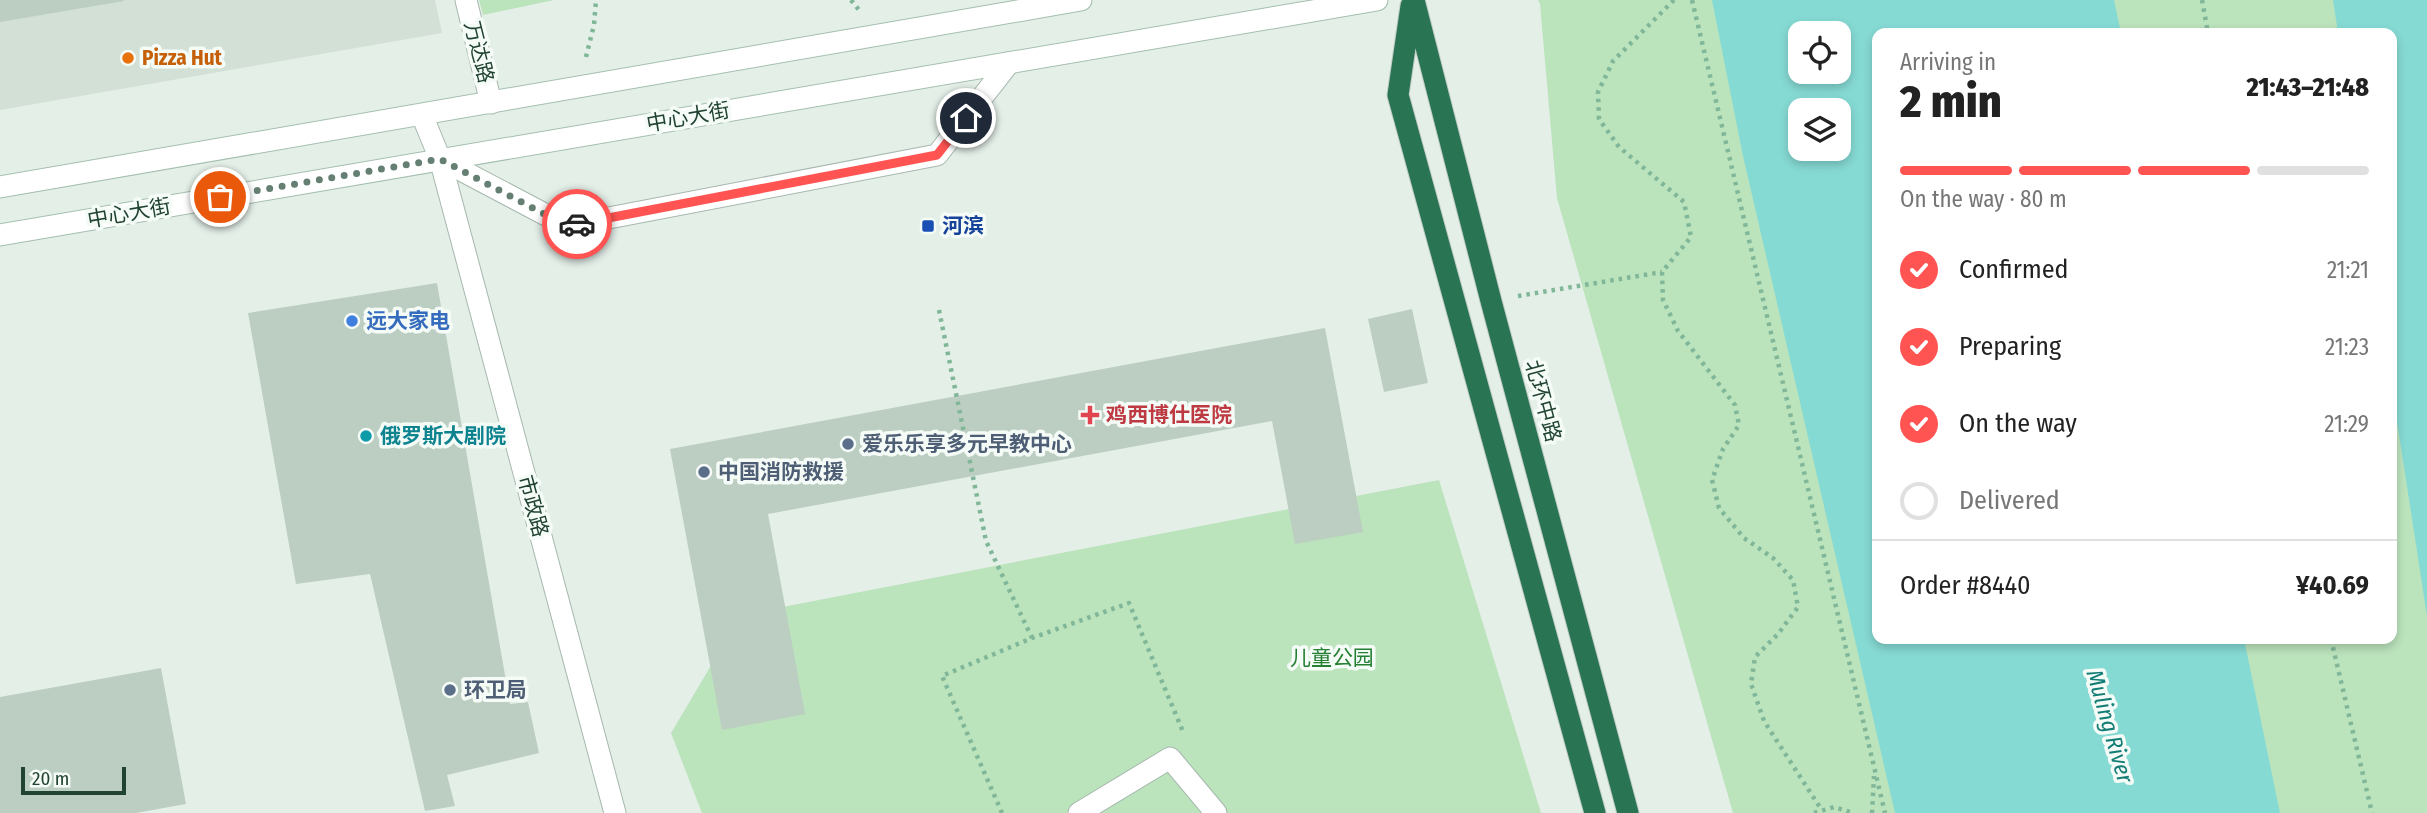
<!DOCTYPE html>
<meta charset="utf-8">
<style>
:root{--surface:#fff;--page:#f2f2f2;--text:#222;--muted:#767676;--line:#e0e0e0;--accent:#ff5452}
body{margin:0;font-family:"Fira Sans Condensed","Noto Sans SC",sans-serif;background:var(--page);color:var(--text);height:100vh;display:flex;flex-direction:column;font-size:26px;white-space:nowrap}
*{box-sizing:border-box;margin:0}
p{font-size:23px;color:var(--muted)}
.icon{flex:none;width:38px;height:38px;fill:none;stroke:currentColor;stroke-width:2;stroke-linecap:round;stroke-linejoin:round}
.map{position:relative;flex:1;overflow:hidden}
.details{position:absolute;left:1872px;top:28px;width:525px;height:616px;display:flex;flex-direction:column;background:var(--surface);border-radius:14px;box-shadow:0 4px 10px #0003}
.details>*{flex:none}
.controls{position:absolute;left:1788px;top:21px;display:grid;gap:14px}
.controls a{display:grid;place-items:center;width:63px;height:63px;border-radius:14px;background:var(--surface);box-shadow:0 4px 10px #0003;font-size:35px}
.scale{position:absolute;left:21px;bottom:18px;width:105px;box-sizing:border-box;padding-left:7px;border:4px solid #214432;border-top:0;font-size:19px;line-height:24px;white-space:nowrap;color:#214432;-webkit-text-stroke:5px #f5fbf7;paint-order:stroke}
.pin{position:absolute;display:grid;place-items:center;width:60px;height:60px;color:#fff;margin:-30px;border:4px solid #fff;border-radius:50%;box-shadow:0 2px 7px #0007}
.courier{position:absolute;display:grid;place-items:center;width:70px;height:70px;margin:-35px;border:5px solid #ff5452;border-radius:50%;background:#fff;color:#222;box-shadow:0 2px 9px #0007}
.summary em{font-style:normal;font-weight:800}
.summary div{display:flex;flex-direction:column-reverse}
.summary{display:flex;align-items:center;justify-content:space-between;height:119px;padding:0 28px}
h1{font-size:46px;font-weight:800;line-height:52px}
.bar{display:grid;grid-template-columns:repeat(4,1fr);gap:10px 7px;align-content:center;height:84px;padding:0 28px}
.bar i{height:9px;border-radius:5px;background:var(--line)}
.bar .on{background:var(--accent)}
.bar p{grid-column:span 4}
.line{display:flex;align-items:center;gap:18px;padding:0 28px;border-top:2px solid var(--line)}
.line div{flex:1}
ol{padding:0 28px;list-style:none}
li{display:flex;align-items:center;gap:21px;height:77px}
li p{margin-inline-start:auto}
li .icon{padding:7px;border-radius:50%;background:var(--accent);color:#fff;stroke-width:4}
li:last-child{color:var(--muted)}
li i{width:38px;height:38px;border:4px solid var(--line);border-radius:50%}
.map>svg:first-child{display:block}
.built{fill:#d2e0d6}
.green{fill:#bbe3bc;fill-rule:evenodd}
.water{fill:#86dad4;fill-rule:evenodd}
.building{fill:#bccec2}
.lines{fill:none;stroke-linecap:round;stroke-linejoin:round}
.lane-casing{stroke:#a6b8ae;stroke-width:23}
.street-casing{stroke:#a6b8ae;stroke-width:23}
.secondary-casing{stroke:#a4bfaf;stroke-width:23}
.highway-casing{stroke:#c1cbc6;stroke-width:23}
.path{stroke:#81b799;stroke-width:4.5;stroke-dasharray:3.5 5;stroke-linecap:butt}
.lane{stroke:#fff;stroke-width:21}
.street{stroke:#fff;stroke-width:21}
.secondary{stroke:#fff;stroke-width:21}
.highway{stroke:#287453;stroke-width:21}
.done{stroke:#658072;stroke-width:7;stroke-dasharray:0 12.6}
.route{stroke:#ff5452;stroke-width:9}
.food-dot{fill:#e8710a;stroke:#f5fbf7;stroke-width:2.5}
.transit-dot{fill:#1a4fb4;stroke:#f5fbf7;stroke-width:2.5}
.shop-dot{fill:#3f7fe0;stroke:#f5fbf7;stroke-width:2.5}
.health-dot{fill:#e0444e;stroke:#f5fbf7;stroke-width:2.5}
.culture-dot{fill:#0f9aa8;stroke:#f5fbf7;stroke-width:2.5}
.service-dot{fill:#5c6f8a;stroke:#f5fbf7;stroke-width:2.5}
.labels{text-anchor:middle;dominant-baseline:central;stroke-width:7;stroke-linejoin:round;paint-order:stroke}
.street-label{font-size:21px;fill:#214432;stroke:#f5fbf7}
.food-label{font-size:21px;font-weight:bold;fill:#c56008;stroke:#f5fbf7;text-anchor:start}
.transit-label{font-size:21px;font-weight:bold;fill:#164399;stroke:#f5fbf7;text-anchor:start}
.shop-label{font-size:21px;font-weight:bold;fill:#366cbe;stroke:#f5fbf7;text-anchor:start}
.health-label{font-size:21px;font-weight:bold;fill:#be3a42;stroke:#f5fbf7;text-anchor:start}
.culture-label{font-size:21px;font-weight:bold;fill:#0d838f;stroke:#f5fbf7;text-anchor:start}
.service-label{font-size:21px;font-weight:bold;fill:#4e5e75;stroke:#f5fbf7;text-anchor:start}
.park-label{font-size:21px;fill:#258033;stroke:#f5fbf7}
.water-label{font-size:23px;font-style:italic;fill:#127c75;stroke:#f5fbf7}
</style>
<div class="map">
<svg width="2427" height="813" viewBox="0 0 2427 813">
<rect width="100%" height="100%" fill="#e4efe8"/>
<path class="built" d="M0,0h435l7,33 -442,77z"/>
<path class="green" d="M479,0h75l-71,15z
M1538,0h889v813h-694l-176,-615 -17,-194zM1801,33h38v39h-38zM1878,33h514v606h-514zM1801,110h38v39h-38z
M1439,480l102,333h-839l-31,-80 70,-118z"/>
<path class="water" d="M1712,0h402l7,33h-243v606h366l36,174h-385l-152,-657zM1801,33h38v39h-38zM1801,110h38v39h-38z
M2333,0h94v616l-35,-227v-356h-54z"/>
<path class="building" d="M0,0h123l1,1 -124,21z
M437,283l73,421 18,-2 11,51 -92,22 8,31 -30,5 -55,-237 -74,10 -48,-271z
M1412,309l16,74 -44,9 -16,-73z
M1325,328l38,204 -68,12 -23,-123 -504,93 37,200 -83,16 -52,-281z
M161,668l25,136 -50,9h-136v-116z"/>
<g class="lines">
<g class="lane-casing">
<path id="lane" d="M422,115l18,44 127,67 370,-71 72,-92
M1079,813l91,-55 46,55"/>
</g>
<g class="street-casing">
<path id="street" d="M466,0l25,103
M440,159l175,654"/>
</g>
<g class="secondary-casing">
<path id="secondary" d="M0,187l1081,-187
M0,235l1377,-235"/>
</g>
<g class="highway-casing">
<path id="highway" d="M1414,0l77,301 137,512
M1411,6l-13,89 197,718"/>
</g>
<path class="path" d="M851,0l8,10
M1674,0l-61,61 -15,31 1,27 20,28 65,55 7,35 -29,35 1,28 15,31 57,74 4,20 -16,24 -11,31 7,28 25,30 29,20 20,22 5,27 -20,27 -23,23 -4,27 13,37 57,88
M1692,0l193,813
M2202,0l6,33
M586,57l8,-32 2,-25
M1518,296l144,-24
M939,310l47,231 46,97
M2331,639l41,174
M1002,813l-60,-137 90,-38 97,-35 55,131
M1814,813l20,-6 19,6
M1872,813l2,-37"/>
<use href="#lane" class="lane"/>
<use href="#street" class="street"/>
<use href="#secondary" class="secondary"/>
<use href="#highway" class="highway"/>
</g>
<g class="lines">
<path class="done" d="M220,197l220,-38 127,67 10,-2"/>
<path class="route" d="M577,224l360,-69 29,-37"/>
</g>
<circle class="food-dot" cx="128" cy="58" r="7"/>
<rect class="transit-dot" x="921" y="219" width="14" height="14" rx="3.5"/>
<circle class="shop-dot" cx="352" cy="321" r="7"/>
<path class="health-dot" d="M1086.5 404.5h7v7h7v7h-7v7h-7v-7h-7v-7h7z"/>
<circle class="culture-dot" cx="366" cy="436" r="7"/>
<g class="service-dot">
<circle cx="848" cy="444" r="7"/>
<circle cx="704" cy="472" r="7"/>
<circle cx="450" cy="690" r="7"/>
</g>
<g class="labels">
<g class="street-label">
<text transform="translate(479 52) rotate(76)">万达路</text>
<text transform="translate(688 117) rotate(-10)">中心大街</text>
<text transform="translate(129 213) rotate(-10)">中心大街</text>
<text transform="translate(1543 401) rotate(75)">北环中路</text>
<text transform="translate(533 506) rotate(75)">市政路</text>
</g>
<g class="food-label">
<text x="142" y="58">Pizza Hut</text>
</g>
<g class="transit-label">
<text x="942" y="226">河滨</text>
</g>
<g class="shop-label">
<text x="366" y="321">远大家电</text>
</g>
<g class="health-label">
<text x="1106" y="415">鸡西博仕医院</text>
</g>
<g class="culture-label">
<text x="380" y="436">俄罗斯大剧院</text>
</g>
<g class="service-label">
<text x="862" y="444">爱乐乐享多元早教中心</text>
<text x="718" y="472">中国消防救援</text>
<text x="464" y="690">环卫局</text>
</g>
<g class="park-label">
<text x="1332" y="658">儿童公园</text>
</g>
<g class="water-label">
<text transform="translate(2110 726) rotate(74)">Muling River</text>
</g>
</g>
</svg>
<div class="controls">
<a><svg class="icon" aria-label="locate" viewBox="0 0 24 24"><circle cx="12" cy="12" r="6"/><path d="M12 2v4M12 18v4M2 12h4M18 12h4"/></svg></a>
<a><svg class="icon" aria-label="layers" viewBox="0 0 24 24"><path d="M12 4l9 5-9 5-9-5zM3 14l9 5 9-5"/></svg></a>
</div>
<div class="scale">20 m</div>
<div class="pin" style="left:220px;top:197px;background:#ea580c"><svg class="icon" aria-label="bag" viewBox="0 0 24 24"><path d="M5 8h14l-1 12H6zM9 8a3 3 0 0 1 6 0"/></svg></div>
<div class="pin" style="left:966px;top:118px;background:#1f2937"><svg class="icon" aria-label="home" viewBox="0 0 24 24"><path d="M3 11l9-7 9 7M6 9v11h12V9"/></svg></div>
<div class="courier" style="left:577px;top:224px"><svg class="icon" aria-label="car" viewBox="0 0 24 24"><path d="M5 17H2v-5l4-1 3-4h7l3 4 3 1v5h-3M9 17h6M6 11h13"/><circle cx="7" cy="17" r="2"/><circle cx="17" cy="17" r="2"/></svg></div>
<section class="details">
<div class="summary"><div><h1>2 min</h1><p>Arriving in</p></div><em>21:43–21:48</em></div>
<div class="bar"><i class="on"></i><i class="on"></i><i class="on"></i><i></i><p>On the way · 80 m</p></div>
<ol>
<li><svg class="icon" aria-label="check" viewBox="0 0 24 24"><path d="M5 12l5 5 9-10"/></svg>Confirmed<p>21:21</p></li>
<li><svg class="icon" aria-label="check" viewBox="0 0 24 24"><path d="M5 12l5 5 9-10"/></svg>Preparing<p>21:23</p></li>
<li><svg class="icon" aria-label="check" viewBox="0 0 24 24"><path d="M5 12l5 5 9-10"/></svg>On the way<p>21:29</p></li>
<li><i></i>Delivered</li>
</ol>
<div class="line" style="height:91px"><div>Order #8440</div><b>¥40.69</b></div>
</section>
</div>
